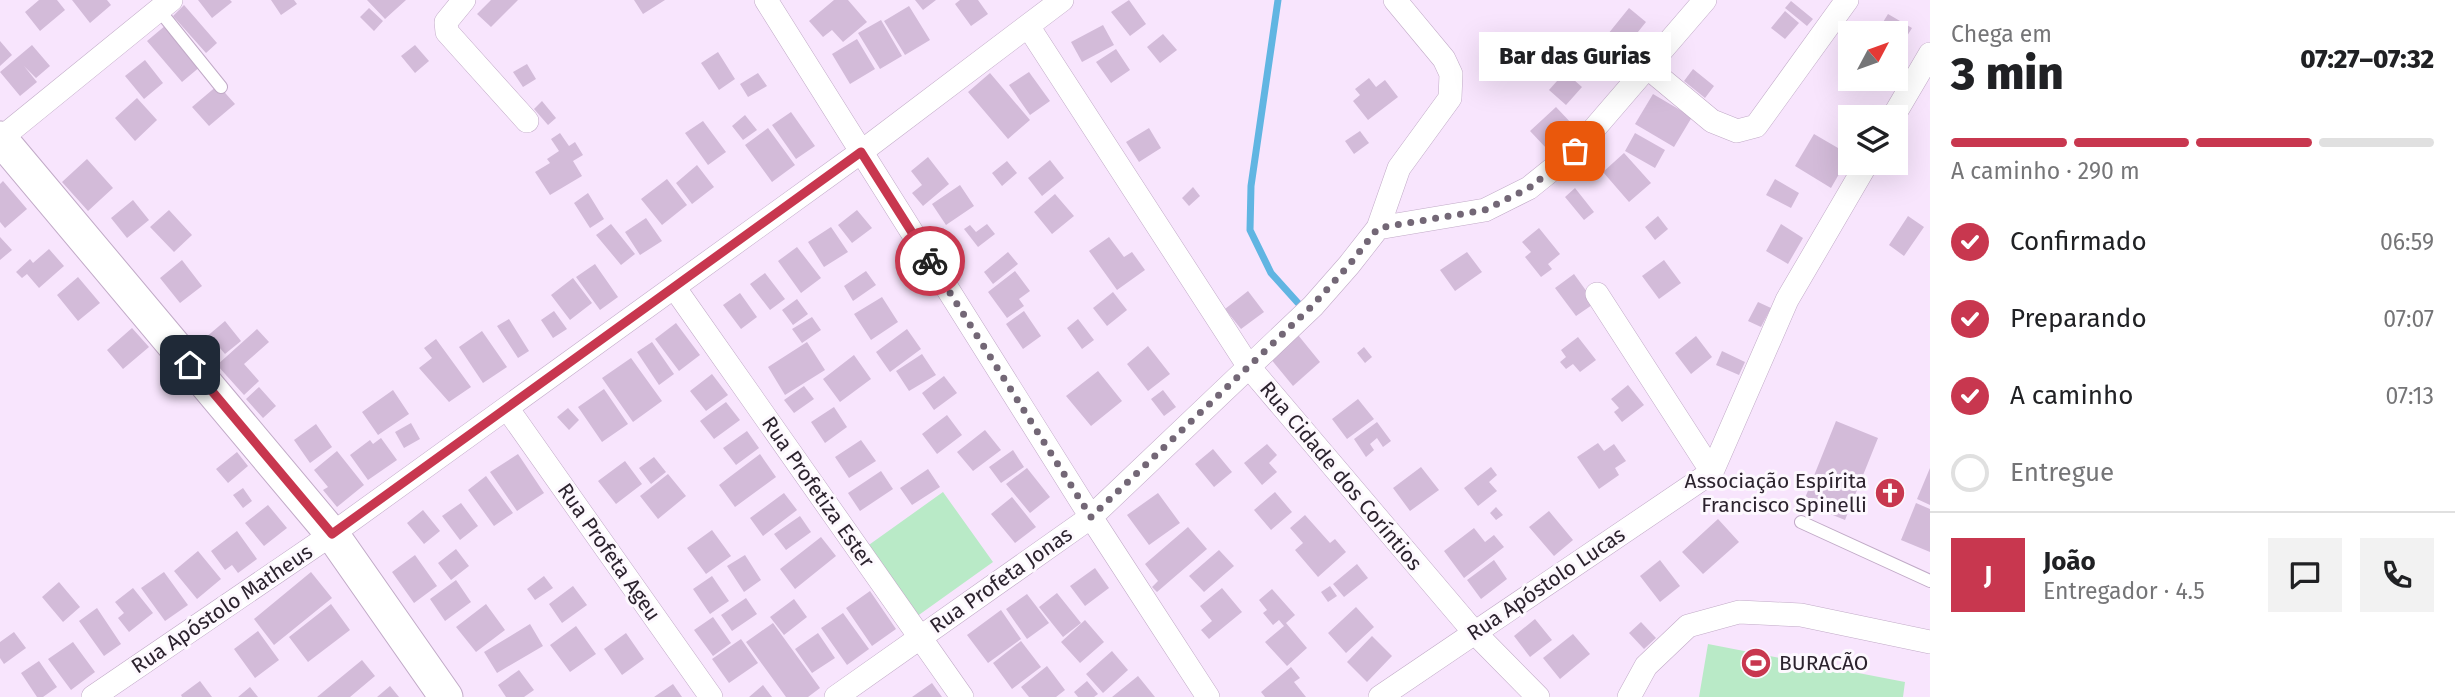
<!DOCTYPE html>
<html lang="pt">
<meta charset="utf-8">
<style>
:root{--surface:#fff;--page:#f2f2f2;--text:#202124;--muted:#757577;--line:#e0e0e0;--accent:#c8374f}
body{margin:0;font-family:"Fira Sans",sans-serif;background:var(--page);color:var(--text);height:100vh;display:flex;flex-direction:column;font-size:26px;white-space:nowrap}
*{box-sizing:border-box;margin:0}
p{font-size:23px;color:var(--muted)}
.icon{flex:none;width:38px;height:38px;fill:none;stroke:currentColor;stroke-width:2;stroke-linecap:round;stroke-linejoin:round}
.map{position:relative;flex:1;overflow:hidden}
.sheet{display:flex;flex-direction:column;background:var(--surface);width:525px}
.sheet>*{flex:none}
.needle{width:46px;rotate:49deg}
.buttons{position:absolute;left:1838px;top:21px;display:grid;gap:14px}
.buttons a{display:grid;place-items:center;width:70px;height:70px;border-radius:0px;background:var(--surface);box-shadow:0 7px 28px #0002;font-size:35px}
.pin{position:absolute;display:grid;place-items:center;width:60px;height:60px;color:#fff;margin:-30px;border-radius:14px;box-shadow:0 4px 10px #0006}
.courier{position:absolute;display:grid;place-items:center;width:70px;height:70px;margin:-35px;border:5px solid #c8374f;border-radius:50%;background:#fff;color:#222;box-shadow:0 2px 9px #0007}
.bubble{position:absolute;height:49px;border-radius:0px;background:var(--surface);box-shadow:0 7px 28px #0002;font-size:23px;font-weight:800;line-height:49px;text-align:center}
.headline em{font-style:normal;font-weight:800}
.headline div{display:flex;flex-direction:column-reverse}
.headline{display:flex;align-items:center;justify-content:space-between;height:119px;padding:0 21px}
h1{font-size:46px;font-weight:800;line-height:52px}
.bar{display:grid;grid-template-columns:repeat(4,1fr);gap:10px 7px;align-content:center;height:84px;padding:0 21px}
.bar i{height:9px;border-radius:5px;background:var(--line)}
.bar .current{background:var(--accent)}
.bar p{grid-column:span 4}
.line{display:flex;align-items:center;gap:18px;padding:0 21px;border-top:2px solid var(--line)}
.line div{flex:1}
.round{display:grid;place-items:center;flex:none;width:74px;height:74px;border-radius:0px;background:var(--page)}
ol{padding:0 21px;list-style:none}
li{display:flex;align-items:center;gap:21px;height:77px}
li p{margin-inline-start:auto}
li .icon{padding:7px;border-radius:50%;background:var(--accent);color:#fff;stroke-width:4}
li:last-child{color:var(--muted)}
li i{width:38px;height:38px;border:4px solid var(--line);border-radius:50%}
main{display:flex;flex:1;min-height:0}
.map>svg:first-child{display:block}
.green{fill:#b9eac7}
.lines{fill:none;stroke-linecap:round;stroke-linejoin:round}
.stream{stroke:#61b5e2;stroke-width:7}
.building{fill:#d3bbd9}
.lane-casing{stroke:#c1aac7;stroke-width:14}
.street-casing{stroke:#c1aac7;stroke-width:24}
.secondary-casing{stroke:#c1aac7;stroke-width:35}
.lane{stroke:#fff;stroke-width:12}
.street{stroke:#fff;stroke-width:23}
.secondary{stroke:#fff;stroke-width:33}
.done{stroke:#736776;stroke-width:7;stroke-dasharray:0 12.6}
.route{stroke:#c8374f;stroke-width:9}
.labels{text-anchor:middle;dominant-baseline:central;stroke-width:6;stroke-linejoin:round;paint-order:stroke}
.street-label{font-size:21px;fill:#2c232e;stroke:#fdf8fe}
.poi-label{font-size:21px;fill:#2c232e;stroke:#fdf8fe;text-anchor:end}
</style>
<main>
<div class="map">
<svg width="1930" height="697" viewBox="0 0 1930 697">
<rect width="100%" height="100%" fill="#f8e5fd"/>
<path class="green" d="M943,492l50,70 -77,55 -50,-70z
M1708,644l197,38 -2,15h-204z"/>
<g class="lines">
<path class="stream" d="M1278,0l-27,186 -1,44 21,43 27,30"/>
</g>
<path class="building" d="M39,0h18l8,10 -25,21 -15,-19z
M72,0h35l4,5 -21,18z
M198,0h32l2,2 -20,16z
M271,0h23l3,4 -16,11z
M367,0h39l-21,19z
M491,0h27l-27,27 -14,-13z
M634,0h31l-22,14z
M834,0h14l19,22 -24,20 -11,-12 -9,7 -14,-16z
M915,0h21l-13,10z
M960,0h18l10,14 -17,12 -16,-22z
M1129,0l17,24 -16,12 -19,-24z
M1791,1l22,18 -6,7 -22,-18z
M184,5l33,38 -11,10 -33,-37z
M909,6l21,34 -25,15 -21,-34z
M369,8l14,13 -9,10 -14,-14z
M1629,8l17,14 -21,26 -17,-14z
M1785,11l14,12 -14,16 -14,-11z
M1888,14l24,14 -11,18 -6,-3v-10l-18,-1z
M881,20l21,36 -22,13 -22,-36z
M166,25l35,41 -19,16 -35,-41z
M1103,25l11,20 -32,17 -11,-20z
M1163,34l14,16 -17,13 -13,-16z
M857,39l18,30 -25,15 -18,-30z
M0,41l12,14 -12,11z
M32,45l18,21 -14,12 -12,-12 13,16 -17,14 -20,-24z
M415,45l14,16 -14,12 -14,-17z
M1116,49l14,21 -19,13 -15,-21z
M718,52l17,27 -16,11 -18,-27z
M145,60l18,23 -19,16 -19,-23z
M527,64l9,15 -13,8 -10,-15z
M1693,69l21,17 -9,12 -21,-17z
M1029,72l21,29 -20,14 -21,-30z
M1565,72l17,15 -16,18 -17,-15z
M758,73l9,13 -19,11 -8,-13z
M990,73l40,47 -22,19 -40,-47z
M1369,78l7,9 9,-7 13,17 -30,23 -15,-19 7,-6 -5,-6z
M218,85l17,19 -26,22 -17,-19z
M1653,94l39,23 -18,30 -39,-23z
M137,98l20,22 -22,21 -20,-23z
M542,101l14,17 -8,7 -14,-16z
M1556,107l17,18 -26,24 -17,-18z
M791,112l24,34 -19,13 -24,-34z
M745,115l12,15 -14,10 -11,-14z
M703,121l23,31 -18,13 -23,-32z
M768,128l27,37 -23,17 -27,-37z
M1149,128l12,20 -22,14 -13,-20z
M1360,131l9,12 -15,11 -9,-13z
M560,133l9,13 6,-4 8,13 -10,6 9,15 -32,19 -15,-23 15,-9 -3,-4 12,-8 -8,-12z
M1635,133l30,17 -10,18 -30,-17z
M1814,134l36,21 -19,33 -36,-22z
M1624,153l27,30 -22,19 -26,-30z
M928,157l21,27 -26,22 -11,-13 10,-8 -11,-14z
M87,159l26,29 -25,23 -26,-29z
M1050,160l14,18 -22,18 -14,-18z
M1007,161l10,12 -15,13 -10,-13z
M697,165l17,22 -22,17 -16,-21z
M667,179l20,26 -25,20 -21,-26z
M1775,179l24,14 -8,15 -25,-13z
M3,181l24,28 -22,19 -5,-6v-38z
M960,185l14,21 -28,19 -14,-21z
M1193,187l7,9 -11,10 -7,-8z
M1575,188l19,24 -10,8 -19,-23z
M588,193l16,26 -14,9 -16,-25z
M1055,194l19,22 -22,18 -18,-22z
M133,200l16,20 -22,18 -16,-20z
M169,210l23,25 -18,17 -24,-25z
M857,210l15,18 -20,15 -14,-18z
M1658,216l10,13 -13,11 -10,-13z
M1908,216l16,11 -20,29 -15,-11z
M646,218l16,23 -22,14 -15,-23z
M611,224l24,30 -14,11 -25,-30z
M987,224l8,10 -17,13 -14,-18 6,-4 6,7z
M1781,224l22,14 -15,26 -22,-13z
M831,227l17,25 -24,15 -16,-25z
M1539,228l21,26 -12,10 4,5 -11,8 -16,-20 6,-5 -9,-10z
M0,237l12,13 -12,10z
M1109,237l15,20 8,-5 13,18 -28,20 -28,-39z
M797,247l24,31 -20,15 -23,-32z
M49,249l15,17 -25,22 -12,-14 -5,4 -6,-6 14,-13 3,4z
M1008,252l10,12 -25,20 -9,-12z
M1467,252l15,20 -27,19 -15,-21z
M182,260l20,26 -22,17 -20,-25z
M1664,260l17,23 -22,16 -17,-23z
M595,264l23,33 -18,13 -24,-33z
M866,271l10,14 -23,16 -9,-15z
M1015,271l15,20 -11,8 5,7 -17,12 -19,-26z
M765,273l20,26 -15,11 -20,-26z
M1574,274l21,29 -19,13 -21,-28z
M78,277l22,26 -22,18 -21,-26z
M573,278l19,25 -22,17 -19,-25z
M1248,291l16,21 -23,17 -16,-20z
M1113,292l14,18 -20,16 -14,-18z
M740,293l17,24 -16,12 -18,-24z
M882,297l16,25 -27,18 -17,-26z
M797,299l11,15 -15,11 -11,-15z
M1758,302l13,6 -10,19 -13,-6z
M554,311l13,18 -14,9 -12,-18z
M1024,311l17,25 -18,13 -17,-25z
M812,317l9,13 -19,13 -10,-14z
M509,319l20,32 -11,7 -21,-32z
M1078,319l16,21 -12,9 -15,-21z
M225,321l16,20 -16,13 -6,-7 -4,3 -10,-12z
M676,323l24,32 -21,16 -24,-32z
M132,328l17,19 -26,22 -16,-19z
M257,329l12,13 -25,22 15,17 -15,14 -27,-30z
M907,329l14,20 -31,23 -14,-20z
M482,331l25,36 -24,16 -24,-36z
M1298,335l22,27 -27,24 -23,-28z
M1696,336l16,21 -21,17 -16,-21z
M1578,337l18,23 -16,12 -7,-8 -7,5 -6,-7 6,-5 -5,-7z
M436,339l35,48 -22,15 -30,-34 13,-10 -8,-10z
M652,342l22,32 -15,11 -22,-33z
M807,342l18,28 -40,25 -17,-28z
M1148,346l22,28 -22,17 -21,-27z
M1364,347l8,10 -7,6 -8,-10z
M1722,351l23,11 -6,13 -23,-10z
M922,354l14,21 -27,16 -13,-20z
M854,355l17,24 -31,23 -17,-23z
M631,358l31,43 -29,21 -31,-44z
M1098,371l24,30 -31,25 -25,-30z
M712,374l16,21 -22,16 -16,-20z
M944,376l13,17 -23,17 -12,-17z
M1628,385l16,20 -22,17 -8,-10 5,-4 -8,-9z
M804,386l10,13 -20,14 -10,-13z
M259,387l17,19 -13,12 -17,-19z
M604,389l24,35 -26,18 -24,-35z
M393,390l16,24 -31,21 -16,-23z
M1163,390l13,17 -12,9 -13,-17z
M1358,399l16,20 -27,20 -15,-20z
M726,402l14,18 -26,19 -14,-18z
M834,407l13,20 -22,16 -14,-21z
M568,408l11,12 -10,10 -12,-13z
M947,415l15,20 -25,19 -15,-20z
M1836,421l42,17 -33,82 -42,-17z
M1377,422l14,19 -8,6 -6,-9 -7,6 4,6 -8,7 -12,-18z
M411,423l9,16 -16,9 -9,-16z
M316,424l16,23 -22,16 -16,-23z
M985,430l16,20 -28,21 -16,-19z
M747,431l12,17 -23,17 -13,-17z
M381,438l16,22 -29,20 -18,-25 20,-15 3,4z
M861,440l15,21 -27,17 -14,-21z
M1598,443l6,8 10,-7 12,17 -11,7 4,7 -20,14 -22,-32z
M1267,444l10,11 -8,8 8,9 -15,13 -18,-22z
M1213,449l19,23 -18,15 -19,-23z
M1013,450l11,17 -23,16 -12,-16z
M337,451l27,34 -27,22 -14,-17 5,-3 -14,-17z
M237,452l11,14 -20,17 -12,-14z
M518,454l26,39 -27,18 -27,-39z
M760,454l16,23 -41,30 -16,-22z
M654,457l12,15 -15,12 -12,-16z
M625,461l17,23 -26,20 -18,-23z
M1421,467l18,23 -29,21 -17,-23z
M1491,467l6,8 -8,7 8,9 -19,15 -14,-18z
M1027,468l23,29 -20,16 -24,-29z
M1930,468v37l-13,-6z
M928,469l12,18 -28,18 -12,-17z
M881,471l12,18 -33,22 -12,-18z
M668,474l18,22 -28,23 -18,-23z
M486,476l27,37 -19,13 -26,-36z
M243,488l9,13 -9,7 -10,-13z
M1275,492l17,20 -21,18 -17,-20z
M784,493l13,17 -34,26 -13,-18z
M1158,493l22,30 -31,22 -22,-30z
M1012,497l24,30 -21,16 -24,-29z
M461,503l17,23 -18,14 -18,-24z
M1916,503l14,6v43l-29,-12z
M268,505l19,23 -23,18 -19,-23z
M1496,507l7,8 -7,5 -6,-7z
M423,510l17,21 -16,13 -17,-21z
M1549,511l24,29 -19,16 -25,-29z
M1305,515l25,28 5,-4 11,13 -28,25 -23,-27 8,-7 -13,-15z
M800,516l11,16 -25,18 -12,-16z
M1718,519l21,23 -36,32 -21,-22z
M1188,527l19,22 -50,43 -5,-5 6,-6 -13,-17z
M1474,528l11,14 9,-7 10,12 -40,31 -20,-27z
M712,530l19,26 -25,18 -19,-26z
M237,531l20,28 -19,14 -6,-8 -7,5 -14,-19z
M821,537l15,19 -41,33 -15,-20z
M456,549l13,17 -18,14 -13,-17z
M1219,550l15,16 -30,26 -15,-16z
M198,551l23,28 -24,20 -23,-28z
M415,555l22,31 -23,17 -22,-31z
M745,555l16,25 -17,12 -17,-26z
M1494,560l13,19 -26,20 -14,-19z
M1660,560l20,26 -20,16 -20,-26z
M1357,564l11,14 -24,19 -11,-13z
M1095,568l14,20 -24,18 -15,-20z
M164,572l24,33 -23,16 -24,-33z
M311,572l21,26 -58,47 -20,-26z
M544,576l9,12 -18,12 -8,-11z
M712,576l17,25 -19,13 -17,-25z
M456,580l15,22 -26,19 -15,-22z
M59,582l21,25 -17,15 -21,-25z
M573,586l14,19 -25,18 -13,-19z
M1330,586l7,10 -9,6 -7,-10z
M133,588l20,25 -24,19 -11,-14 6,-5 -9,-11z
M1222,588l20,24 -33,27 -8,-9 11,-9 -12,-15z
M1272,589l23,26 -9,8 21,25 -20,18 -22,-24 19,-16 -5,-6 -6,5 -10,-12 4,-3 -8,-10z
M870,591l26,38 -24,17 -26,-38z
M1057,593l24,30 -18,14 -24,-30z
M1027,594l22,29 -22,16 -21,-30z
M746,598l11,16 -25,17 -11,-16z
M794,599l13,18 -23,18 -14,-18z
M331,604l19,26 -42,32 -19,-25z
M486,604l19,26 -29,22 -20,-25z
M1356,607l18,20 -28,26 -18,-20z
M97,608l24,36 -17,12 -25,-35z
M1001,610l20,29 -33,24 -21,-28z
M843,613l26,36 -22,16 -26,-37z
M713,617l18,26 -18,13 -19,-26z
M1535,619l17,21 -22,17 -16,-21z
M1085,620l19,22 -24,21 -19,-21z
M1641,622l15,16 -12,11 -15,-16z
M773,623l47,65 -12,9h-22l-40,-55z
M530,624l13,22 -46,27 -13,-21z
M576,626l20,28 -26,18 -20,-27z
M258,631l21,29 -24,18 -21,-29z
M14,632l12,16 -22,16 -4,-6v-16z
M626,633l18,26 -22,16 -18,-26z
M818,633l17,25 -23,15 -17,-24z
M1573,634l17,20 -30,25 -17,-21z
M1372,636l20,20 -25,26 -20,-20z
M741,639l17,24 -29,20 -17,-24z
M1021,641l20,26 -29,22 -19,-26z
M73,642l22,30 -24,18 -23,-31z
M1112,651l16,19 -25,23 -17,-19z
M362,660l13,16 -25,21h-33z
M39,661l18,26 -14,10h-6l-16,-24z
M1047,666l18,24 -9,7h-27l-8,-10z
M1291,667l9,11 -6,4 12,15h-41l-4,-5z
M519,670l15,20 -10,7h-18l-8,-12z
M1138,676l17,21h-43z
M200,681l12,16h-30l-1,-2z
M1087,681l11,13 -4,3h-16l-4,-5z
M932,683l10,14h-30z
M673,684l9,13h-28z
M763,685l9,12h-23z
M390,686l9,11h-22z
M250,687l8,10h-20z"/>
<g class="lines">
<g class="lane-casing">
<path id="lane" d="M159,10l62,77
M1801,522l129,59"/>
</g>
<g class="street-casing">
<path id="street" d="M464,0l-18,22 1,10 80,89
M766,0l325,517 117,180
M1028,26l221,341 225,265 64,65
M1647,67l65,54 25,10 19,-5 91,-126
M1893,117l37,-63
M0,139l171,-139
M1378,228l107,-18 44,-22 46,-37 130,-151
M674,287l288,410
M1597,294l115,178
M507,408l204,289
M1712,472l75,-172 80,-137
M93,697l239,-163 529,-382 201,-152
M836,697l255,-180 222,-211 36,-41 29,-37 21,-60 51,-70 1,-24 -7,-15 -49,-59
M1380,697l332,-225
M1629,697l17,-31 42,-40 51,-14 62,3 129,27"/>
</g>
<g class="secondary-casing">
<path id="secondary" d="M0,138l332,396 114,163"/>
</g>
<use href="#lane" class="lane"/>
<use href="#street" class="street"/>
<use href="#secondary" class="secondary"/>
</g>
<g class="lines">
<path class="done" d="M930,261l161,256 221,-211 37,-41 29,-37 107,-18 44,-22 46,-37"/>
<path class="route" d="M190,365l142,169 529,-382 69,109"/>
</g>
<defs>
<g id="church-disc" transform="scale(1.575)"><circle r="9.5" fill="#c8374f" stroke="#fdf8fe"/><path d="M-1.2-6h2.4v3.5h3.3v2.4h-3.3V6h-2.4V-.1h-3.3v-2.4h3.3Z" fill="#fff"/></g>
<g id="stadium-disc" transform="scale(1.575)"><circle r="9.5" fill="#c8374f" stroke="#fdf8fe"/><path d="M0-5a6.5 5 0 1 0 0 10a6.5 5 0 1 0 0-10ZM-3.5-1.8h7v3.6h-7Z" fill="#fff"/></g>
</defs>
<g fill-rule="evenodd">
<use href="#church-disc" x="1890" y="493"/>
<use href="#stadium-disc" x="1756" y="663"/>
</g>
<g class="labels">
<g class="street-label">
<text transform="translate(1341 476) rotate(50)">Rua Cidade dos Coríntios</text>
<text transform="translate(818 492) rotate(55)">Rua Profetiza Ester</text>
<text transform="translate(609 552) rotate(55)">Rua Profeta Ageu</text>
<text transform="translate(1001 580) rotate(-35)">Rua Profeta Jonas</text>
<text transform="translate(1546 584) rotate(-34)">Rua Apóstolo Lucas</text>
<text transform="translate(222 609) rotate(-34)">Rua Apóstolo Matheus</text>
</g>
<g class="poi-label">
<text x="1867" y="481">Associação Espírita<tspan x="1867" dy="24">Francisco Spinelli</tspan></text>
<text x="1779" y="663" text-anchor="start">BURACÃO</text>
</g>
</g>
</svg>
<div class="buttons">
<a><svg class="needle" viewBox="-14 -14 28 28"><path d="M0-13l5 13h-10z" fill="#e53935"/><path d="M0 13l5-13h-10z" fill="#757577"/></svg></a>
<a><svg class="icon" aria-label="layers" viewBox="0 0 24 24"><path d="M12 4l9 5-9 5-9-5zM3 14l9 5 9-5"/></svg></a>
</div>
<div class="pin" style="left:1575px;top:151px;background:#ea580c"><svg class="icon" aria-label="bag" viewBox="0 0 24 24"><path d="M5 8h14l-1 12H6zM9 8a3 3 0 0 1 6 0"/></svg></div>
<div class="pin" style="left:190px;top:365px;background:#1f2937"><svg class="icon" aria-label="home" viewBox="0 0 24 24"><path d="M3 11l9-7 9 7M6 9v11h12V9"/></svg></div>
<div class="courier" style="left:930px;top:261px"><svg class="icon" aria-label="bike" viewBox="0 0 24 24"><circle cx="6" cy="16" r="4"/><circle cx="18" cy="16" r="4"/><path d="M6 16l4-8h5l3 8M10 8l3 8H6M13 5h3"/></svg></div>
<div class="bubble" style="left:1479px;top:32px;width:192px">Bar das Gurias</div>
</div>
<section class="sheet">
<div class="headline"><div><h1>3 min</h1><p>Chega em</p></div><em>07:27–07:32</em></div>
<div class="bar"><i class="current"></i><i class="current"></i><i class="current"></i><i></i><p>A caminho · 290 m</p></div>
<ol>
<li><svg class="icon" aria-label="check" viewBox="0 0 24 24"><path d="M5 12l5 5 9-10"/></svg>Confirmado<p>06:59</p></li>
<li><svg class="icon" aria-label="check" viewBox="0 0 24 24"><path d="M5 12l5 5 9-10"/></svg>Preparando<p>07:07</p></li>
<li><svg class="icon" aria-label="check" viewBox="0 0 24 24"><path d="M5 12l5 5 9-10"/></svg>A caminho<p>07:13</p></li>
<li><i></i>Entregue</li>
</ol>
<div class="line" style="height:126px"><b class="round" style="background:var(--accent);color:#fff">J</b><div><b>João</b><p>Entregador · 4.5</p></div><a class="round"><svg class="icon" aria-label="chat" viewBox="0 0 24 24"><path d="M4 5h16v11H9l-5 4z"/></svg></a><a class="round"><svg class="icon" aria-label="phone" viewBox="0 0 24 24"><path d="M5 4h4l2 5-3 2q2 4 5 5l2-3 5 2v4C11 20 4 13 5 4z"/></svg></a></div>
</section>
</main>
